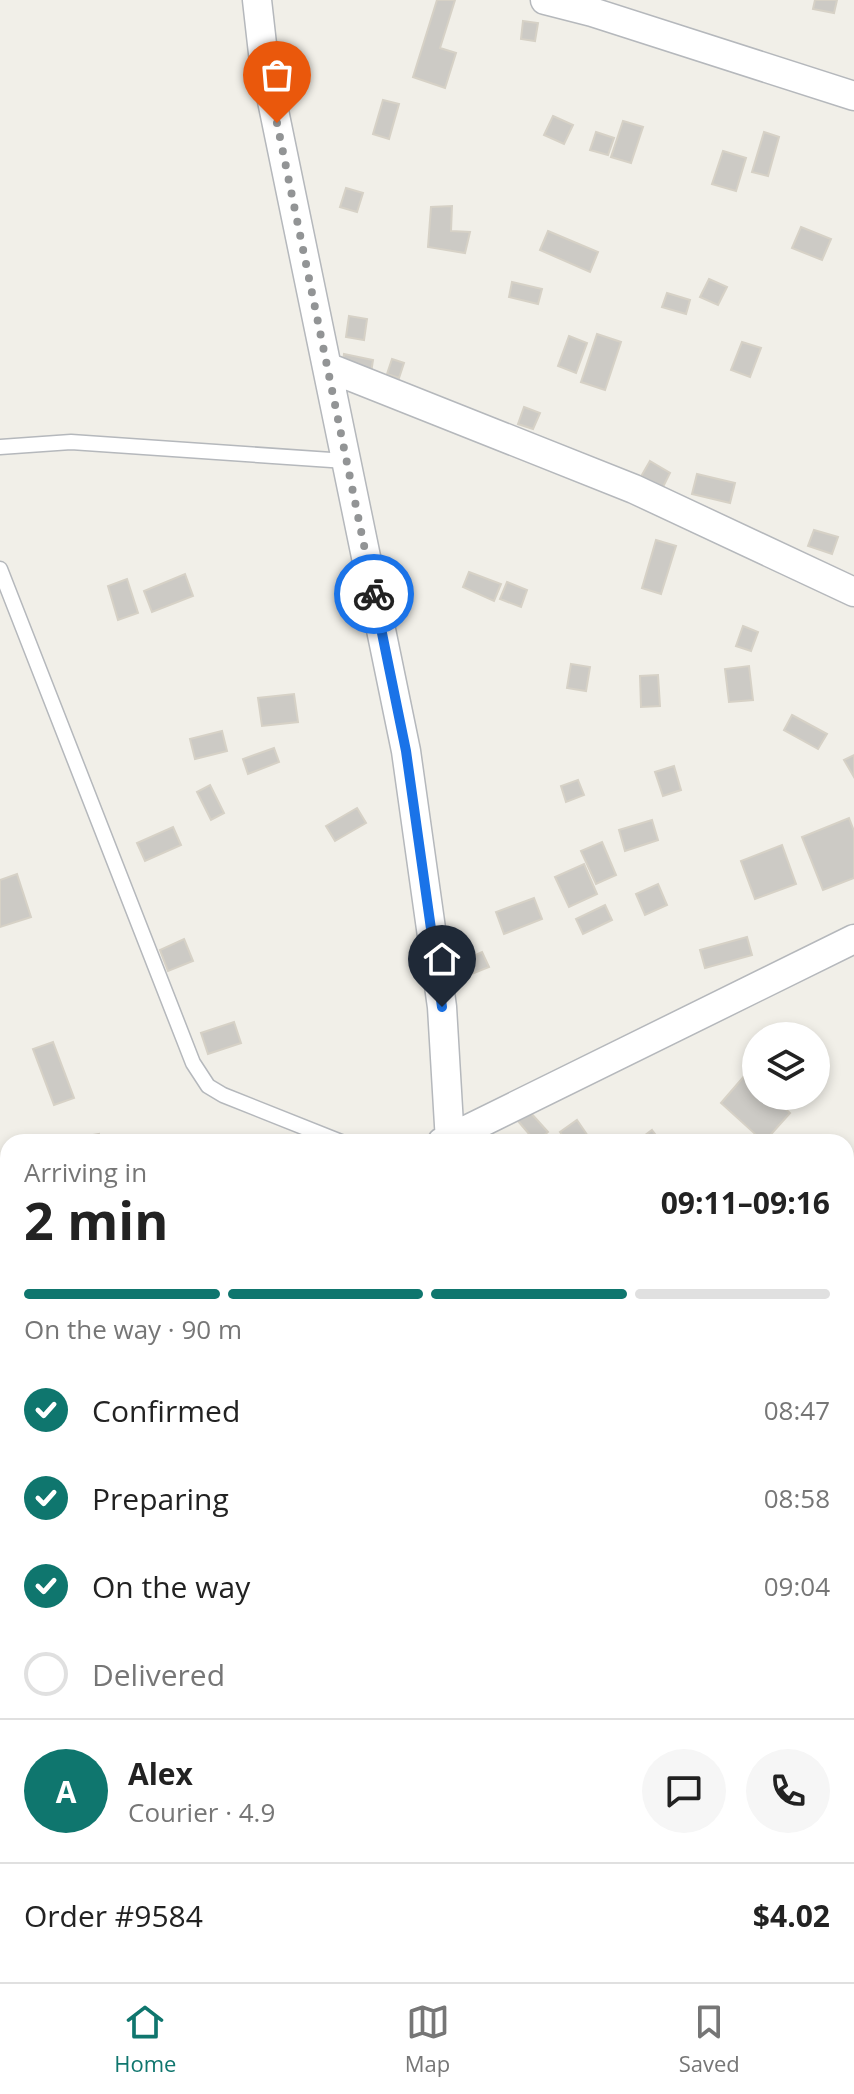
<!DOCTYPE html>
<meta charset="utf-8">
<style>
:root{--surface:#fff;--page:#f6f6f6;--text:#222;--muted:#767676;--line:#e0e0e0;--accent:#0f766e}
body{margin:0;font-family:"Open Sans",sans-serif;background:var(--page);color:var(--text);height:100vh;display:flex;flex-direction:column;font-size:30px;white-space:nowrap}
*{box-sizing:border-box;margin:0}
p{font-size:26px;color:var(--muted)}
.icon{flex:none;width:44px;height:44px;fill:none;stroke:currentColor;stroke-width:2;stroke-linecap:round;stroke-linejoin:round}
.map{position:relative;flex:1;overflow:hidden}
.sheet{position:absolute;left:0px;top:1134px;width:854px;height:848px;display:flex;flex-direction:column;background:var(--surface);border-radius:24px 24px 0 0;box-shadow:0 4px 12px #0003}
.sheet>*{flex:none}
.fabs{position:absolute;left:742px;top:1022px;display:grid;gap:16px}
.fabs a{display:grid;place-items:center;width:88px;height:88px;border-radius:50%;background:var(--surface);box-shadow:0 4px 12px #0003;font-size:40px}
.pin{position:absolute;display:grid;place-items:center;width:68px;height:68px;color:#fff;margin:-82px -34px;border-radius:50% 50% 50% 0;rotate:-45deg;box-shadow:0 0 8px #0007}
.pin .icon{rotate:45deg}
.courier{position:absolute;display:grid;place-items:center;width:80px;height:80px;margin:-40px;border:6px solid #1a73e8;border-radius:50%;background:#fff;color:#222;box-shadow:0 2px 10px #0007}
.headline em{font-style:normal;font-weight:700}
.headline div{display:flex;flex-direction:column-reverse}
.headline{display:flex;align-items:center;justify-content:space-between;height:136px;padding:0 24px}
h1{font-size:52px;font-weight:700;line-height:60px}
.bar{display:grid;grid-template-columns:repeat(4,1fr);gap:12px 8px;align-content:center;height:96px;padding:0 24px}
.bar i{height:10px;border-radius:6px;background:var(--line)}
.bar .current{background:var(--accent)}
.bar p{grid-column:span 4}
.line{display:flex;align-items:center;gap:20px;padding:0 24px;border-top:2px solid var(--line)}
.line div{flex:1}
.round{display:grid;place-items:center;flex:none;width:84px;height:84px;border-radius:42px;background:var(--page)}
ol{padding:0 24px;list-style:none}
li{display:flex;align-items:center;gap:24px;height:88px}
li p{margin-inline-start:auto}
li .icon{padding:8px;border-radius:50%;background:var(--accent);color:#fff;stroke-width:4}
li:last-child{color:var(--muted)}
li i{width:44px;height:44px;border:4px solid var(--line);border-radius:50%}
.menu{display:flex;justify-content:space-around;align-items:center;height:112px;border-top:2px solid var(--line);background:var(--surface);font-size:22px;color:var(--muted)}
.menu a{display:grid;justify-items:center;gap:4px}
.menu .current{color:var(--accent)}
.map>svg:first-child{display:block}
.building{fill:#cccac5;stroke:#d6d1c6;stroke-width:2}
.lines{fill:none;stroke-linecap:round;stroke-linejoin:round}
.lane-casing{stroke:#b5b8bc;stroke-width:17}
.street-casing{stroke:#b5b8bc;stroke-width:31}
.lane{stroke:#fff;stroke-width:14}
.street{stroke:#fff;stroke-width:28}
.done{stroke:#929495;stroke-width:8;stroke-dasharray:0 14.4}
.route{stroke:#1a73e8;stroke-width:10}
</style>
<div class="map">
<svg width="854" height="1982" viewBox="0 0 854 1982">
<rect width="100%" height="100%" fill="#f1efe8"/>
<path class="building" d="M437,0h18l-15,48 16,5 -11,35 -32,-11z
M815,0h22l-3,13 -21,-4z
M523,21l15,2 -3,18 -14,-2z
M284,53l2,23 -26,3 -2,-24z
M383,100l16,4 -10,35 -16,-5z
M553,116l20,9 -9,19 -20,-9z
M623,121l20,6 -12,36 -20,-6z
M596,132l18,6 -6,17 -18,-5z
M764,132l15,5 -11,39 -16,-4z
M723,151l23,7 -10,33 -24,-7z
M346,188l17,5 -6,19 -17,-5z
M452,206l-1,25 19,1 -5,21 -37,-6 3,-40z
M801,227l30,12 -9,21 -30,-12z
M548,231l50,21 -8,20 -50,-22z
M709,279l18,8 -9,18 -18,-8z
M512,282l30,7 -4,15 -29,-7z
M667,293l23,7 -4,14 -24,-7z
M349,316l18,3 -3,21 -18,-3z
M597,334l24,8 -16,48 -24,-8z
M569,336l18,7 -11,30 -18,-7z
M742,342l19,6 -11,29 -19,-7z
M344,354l29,6 -2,13 -29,-5z
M392,359l12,4 -5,15 -12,-4z
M524,407l16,6 -7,16 -15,-5z
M650,461l20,12 -9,18 -22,-11z
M697,474l38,9 -5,20 -38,-9z
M814,530l24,7 -6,17 -24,-8z
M656,540l20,6 -15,48 -19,-6z
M469,572l32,12 -7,17 -31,-14z
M185,574l8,22 -41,16 -8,-21z
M127,579l11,34 -20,7 -10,-34z
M507,582l20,8 -6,17 -21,-8z
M743,626l15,6 -7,19 -15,-5z
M571,664l19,3 -4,24 -19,-3z
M749,666l4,34 -24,2 -4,-33z
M658,675l2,31 -19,1 -1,-31z
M294,694l4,28 -36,4 -4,-28z
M792,715l35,19 -9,15 -34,-19z
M222,731l5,20 -32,8 -5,-20z
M274,748l5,14 -31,12 -5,-15z
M854,755v22l-10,-17z
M674,766l7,24 -18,6 -8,-24z
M578,780l6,15 -18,7 -5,-16z
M210,785l14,28 -13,7 -14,-28z
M357,808l9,15 -31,18 -9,-15z
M849,818l5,13v47l-31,12 -21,-53z
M652,820l6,20 -33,11 -6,-21z
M173,827l8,18 -36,16 -8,-18z
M602,842l14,33 -20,9 -15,-33z
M782,845l14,39 -41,15 -14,-38z
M584,864l13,30 -28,13 -14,-30z
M17,874l14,43 -31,10v-47z
M658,884l9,21 -22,10 -9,-21z
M534,898l8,21 -38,15 -8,-22z
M605,905l7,15 -29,14 -7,-15z
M747,937l5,18 -47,13 -5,-18z
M184,939l9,22 -25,10 -8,-21z
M482,952l7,15 -30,12 -6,-14z
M234,1022l7,21 -33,11 -7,-21z
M53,1042l21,56 -20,7 -21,-56z
M746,1074l10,9v13h15l19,17 -26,29 -43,-39z
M529,1111l19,21 -12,10 -18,-21z
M577,1120l15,22h-25l-7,-10z
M652,1130l9,12h-25z
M99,1134l2,8h-35l-1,-2z
M854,1332v24l-5,6 -3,-3v-17z
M128,1974h20l-3,8h-20z
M658,1974h21l-5,8h-21z"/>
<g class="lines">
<g class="lane-casing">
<path id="lane" d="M0,447l71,-5 275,19
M0,569l193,494 15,23 15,9 118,47"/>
</g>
<g class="street-casing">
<path id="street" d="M257,0l7,62 142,689 36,256 8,135
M545,0l47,12 262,84
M327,367l307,122 220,103
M442,1142l412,-203
M0,1243l8,12
M0,1364l8,-4
M467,1974l24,8
M791,1974l2,8
M849,1982l5,-9"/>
</g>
<use href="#lane" class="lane"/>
<use href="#street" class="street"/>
</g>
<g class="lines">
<path class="done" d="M277,123l97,471"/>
<path class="route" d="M374,594l32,157 36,256"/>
</g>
</svg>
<div class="fabs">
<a><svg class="icon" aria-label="layers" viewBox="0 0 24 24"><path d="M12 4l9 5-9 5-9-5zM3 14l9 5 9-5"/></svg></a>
</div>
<div class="pin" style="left:277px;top:123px;background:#ea580c"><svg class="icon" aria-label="bag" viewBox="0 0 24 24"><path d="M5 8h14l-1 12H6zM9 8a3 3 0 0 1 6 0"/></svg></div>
<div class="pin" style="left:442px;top:1007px;background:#1f2937"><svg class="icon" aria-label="home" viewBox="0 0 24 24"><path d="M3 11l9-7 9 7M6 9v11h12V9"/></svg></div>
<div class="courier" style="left:374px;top:594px"><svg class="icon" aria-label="bike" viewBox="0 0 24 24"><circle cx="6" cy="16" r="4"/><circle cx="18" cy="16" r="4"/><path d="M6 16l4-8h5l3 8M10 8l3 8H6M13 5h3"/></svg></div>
<section class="sheet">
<div class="headline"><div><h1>2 min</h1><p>Arriving in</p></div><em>09:11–09:16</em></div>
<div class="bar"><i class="current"></i><i class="current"></i><i class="current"></i><i></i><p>On the way · 90 m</p></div>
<ol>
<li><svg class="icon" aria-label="check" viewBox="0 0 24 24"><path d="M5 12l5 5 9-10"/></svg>Confirmed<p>08:47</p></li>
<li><svg class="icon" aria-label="check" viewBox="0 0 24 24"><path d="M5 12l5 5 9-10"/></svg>Preparing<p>08:58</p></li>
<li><svg class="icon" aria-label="check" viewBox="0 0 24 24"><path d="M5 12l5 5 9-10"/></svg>On the way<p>09:04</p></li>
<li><i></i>Delivered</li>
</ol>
<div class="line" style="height:144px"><b class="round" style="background:var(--accent);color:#fff">A</b><div><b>Alex</b><p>Courier · 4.9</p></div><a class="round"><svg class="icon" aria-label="chat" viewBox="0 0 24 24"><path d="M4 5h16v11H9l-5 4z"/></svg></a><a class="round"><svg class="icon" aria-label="phone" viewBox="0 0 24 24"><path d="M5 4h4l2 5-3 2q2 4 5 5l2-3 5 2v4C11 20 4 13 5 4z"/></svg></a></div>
<div class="line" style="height:104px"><div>Order #9584</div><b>$4.02</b></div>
</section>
</div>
<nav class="menu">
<a class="current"><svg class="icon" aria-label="home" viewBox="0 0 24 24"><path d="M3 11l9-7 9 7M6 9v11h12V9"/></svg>Home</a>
<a><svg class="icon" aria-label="map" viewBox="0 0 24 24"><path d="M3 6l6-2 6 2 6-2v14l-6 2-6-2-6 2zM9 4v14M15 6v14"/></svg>Map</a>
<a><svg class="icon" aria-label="saved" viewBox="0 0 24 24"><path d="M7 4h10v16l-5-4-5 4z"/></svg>Saved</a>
</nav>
